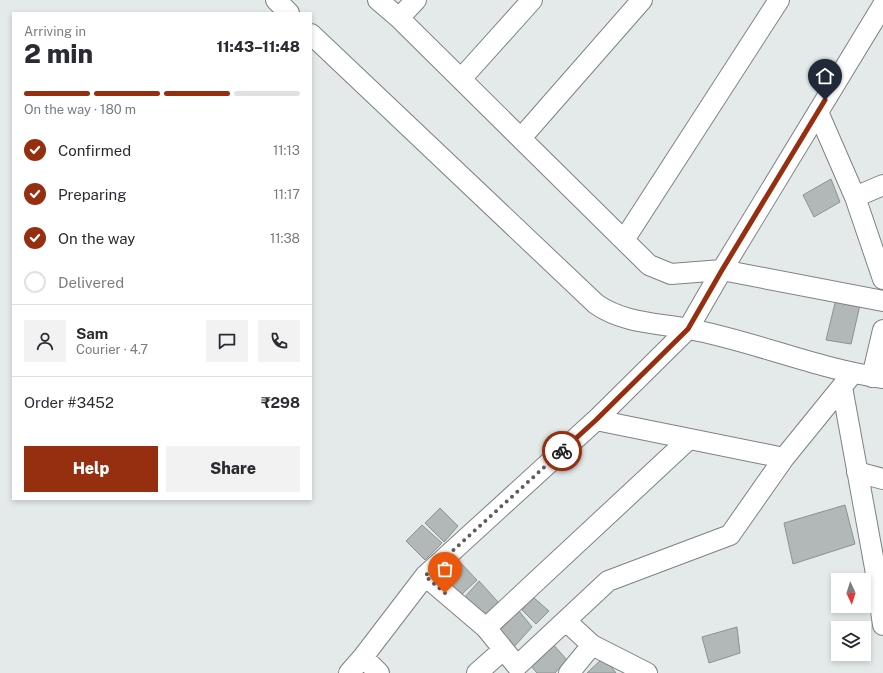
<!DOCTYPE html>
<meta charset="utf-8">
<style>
:root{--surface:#fff;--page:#f2f2f3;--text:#2b2b33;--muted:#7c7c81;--line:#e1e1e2;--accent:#962f0f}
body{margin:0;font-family:"Public Sans",sans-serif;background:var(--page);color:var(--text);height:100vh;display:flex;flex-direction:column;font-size:15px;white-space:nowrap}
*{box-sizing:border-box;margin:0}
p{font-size:13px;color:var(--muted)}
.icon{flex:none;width:22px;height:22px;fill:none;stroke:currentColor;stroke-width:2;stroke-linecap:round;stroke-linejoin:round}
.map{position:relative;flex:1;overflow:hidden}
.sheet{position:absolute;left:12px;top:12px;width:300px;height:488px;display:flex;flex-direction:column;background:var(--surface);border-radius:0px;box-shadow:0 2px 6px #0003}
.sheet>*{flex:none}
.needle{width:26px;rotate:176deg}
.tools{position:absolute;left:831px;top:573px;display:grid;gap:8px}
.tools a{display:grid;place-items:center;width:40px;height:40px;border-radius:0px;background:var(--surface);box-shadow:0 2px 6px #0003;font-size:20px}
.pin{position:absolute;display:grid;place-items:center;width:34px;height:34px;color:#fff;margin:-41px -17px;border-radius:50% 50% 50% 0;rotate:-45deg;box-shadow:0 0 4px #0007}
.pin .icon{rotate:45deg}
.courier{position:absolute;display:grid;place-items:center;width:40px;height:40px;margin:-20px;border:3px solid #962f0f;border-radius:50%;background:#fff;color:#222;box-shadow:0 1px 5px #0007}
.head em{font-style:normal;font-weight:800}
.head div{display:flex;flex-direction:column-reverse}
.head{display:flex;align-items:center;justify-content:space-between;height:68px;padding:0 12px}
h1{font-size:26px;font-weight:800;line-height:30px}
.bar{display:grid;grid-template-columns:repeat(4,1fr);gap:6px 4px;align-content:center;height:48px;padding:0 12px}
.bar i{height:5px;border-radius:3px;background:var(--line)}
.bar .current{background:var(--accent)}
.bar p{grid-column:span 4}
.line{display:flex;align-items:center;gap:10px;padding:0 12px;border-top:1px solid var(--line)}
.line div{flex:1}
.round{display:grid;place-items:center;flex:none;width:42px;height:42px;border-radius:0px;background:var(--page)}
ol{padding:0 12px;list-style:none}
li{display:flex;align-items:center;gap:12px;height:44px}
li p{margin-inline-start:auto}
li .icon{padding:4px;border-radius:50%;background:var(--accent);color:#fff;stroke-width:4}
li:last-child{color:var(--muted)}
li i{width:22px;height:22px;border:2px solid var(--line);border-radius:50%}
.button{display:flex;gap:8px;margin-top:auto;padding:8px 12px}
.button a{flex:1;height:46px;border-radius:0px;background:var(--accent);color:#fff;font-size:16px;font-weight:800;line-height:46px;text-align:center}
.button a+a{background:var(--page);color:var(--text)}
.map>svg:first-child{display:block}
.building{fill:#b2b8b7;stroke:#8d9291}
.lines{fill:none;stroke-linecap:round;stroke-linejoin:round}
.minor-casing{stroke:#7d8282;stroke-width:22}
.minor{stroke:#fff;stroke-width:20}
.done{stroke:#5a5e5d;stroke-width:4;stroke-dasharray:0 7.2}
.route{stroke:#962f0f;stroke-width:5}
</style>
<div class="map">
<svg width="883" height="673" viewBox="0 0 883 673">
<rect width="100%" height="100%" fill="#e4eae9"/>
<path class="building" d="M831,179l9,23 -26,15 -11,-22z
M836,299l24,6 -9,39 -25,-4z
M845,505l10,39 -62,20 -9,-41z
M440,508l18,18 -14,16 -19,-19z
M422,525l20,18 -17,17 -19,-19z
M456,558l21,22 -17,16 -20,-21z
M479,581l20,22 -13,17 -22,-22z
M533,597l16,14 -13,13 -14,-14z
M519,611l13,16 -19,21 -16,-15z
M737,627l3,26 -31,10 -7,-26z
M552,643l15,17 -12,13h-18l-7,-8z
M604,657l12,16h-29z"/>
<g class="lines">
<g class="minor-casing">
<path id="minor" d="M276,0l13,13
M378,0l21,18 250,247 22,9 51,-4 161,31
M399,18l17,-18
M311,34l285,270c27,19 61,19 93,25 65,12 128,40 194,49
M461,79l71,-79
M818,112l37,85 28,82
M521,138l121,-138
M855,197l28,-12
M624,240l155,-240
M872,377l11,-47
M842,387l33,181 8,57
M596,420l188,38
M857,472l26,7
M425,576l61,52 31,38 91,-85 122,-46 54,-77 69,-85
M566,621l26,24 55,28
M486,628l203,-189
M363,657l16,16
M349,673l14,-16 62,-81 171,-156 92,-91 34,-59 161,-265
M477,673l26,-23
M569,673l23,-28"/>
</g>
<use href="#minor" class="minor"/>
</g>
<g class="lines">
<path class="done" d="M445,593l-20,-17 137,-125"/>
<path class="route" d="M562,451l34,-31 92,-91 34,-59 103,-170"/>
</g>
</svg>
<div class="tools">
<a><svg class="needle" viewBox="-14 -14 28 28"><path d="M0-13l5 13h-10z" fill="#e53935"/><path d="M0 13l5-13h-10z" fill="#7c7c81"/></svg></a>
<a><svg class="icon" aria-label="layers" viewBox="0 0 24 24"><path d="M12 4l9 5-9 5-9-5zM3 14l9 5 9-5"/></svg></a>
</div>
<div class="pin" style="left:445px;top:593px;background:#ea580c"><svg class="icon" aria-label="bag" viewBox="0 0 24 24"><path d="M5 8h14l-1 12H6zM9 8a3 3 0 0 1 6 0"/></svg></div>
<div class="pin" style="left:825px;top:100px;background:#1f2937"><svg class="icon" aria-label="home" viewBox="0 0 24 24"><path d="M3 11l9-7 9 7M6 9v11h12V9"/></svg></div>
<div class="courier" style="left:562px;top:451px"><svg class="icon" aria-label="bike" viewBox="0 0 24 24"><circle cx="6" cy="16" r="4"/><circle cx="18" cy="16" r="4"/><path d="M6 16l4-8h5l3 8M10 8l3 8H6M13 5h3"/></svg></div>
<section class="sheet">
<div class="head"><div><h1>2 min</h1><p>Arriving in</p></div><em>11:43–11:48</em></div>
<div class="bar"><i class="current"></i><i class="current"></i><i class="current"></i><i></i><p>On the way · 180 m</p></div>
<ol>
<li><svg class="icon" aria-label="check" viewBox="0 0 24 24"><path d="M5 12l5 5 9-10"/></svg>Confirmed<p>11:13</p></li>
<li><svg class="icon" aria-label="check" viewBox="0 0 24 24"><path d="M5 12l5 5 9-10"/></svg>Preparing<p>11:17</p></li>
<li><svg class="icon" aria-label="check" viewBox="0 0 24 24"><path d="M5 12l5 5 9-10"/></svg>On the way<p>11:38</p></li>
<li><i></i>Delivered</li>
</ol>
<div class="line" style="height:72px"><a class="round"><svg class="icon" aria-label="person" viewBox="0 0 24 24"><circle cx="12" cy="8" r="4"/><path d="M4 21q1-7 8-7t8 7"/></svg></a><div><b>Sam</b><p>Courier · 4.7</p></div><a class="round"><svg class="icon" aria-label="chat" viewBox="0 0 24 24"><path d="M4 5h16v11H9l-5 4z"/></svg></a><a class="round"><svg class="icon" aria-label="phone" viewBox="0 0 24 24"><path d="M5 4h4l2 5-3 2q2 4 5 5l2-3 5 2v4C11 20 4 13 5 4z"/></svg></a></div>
<div class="line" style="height:52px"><div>Order #3452</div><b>₹298</b></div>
<div class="button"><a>Help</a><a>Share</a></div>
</section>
</div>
